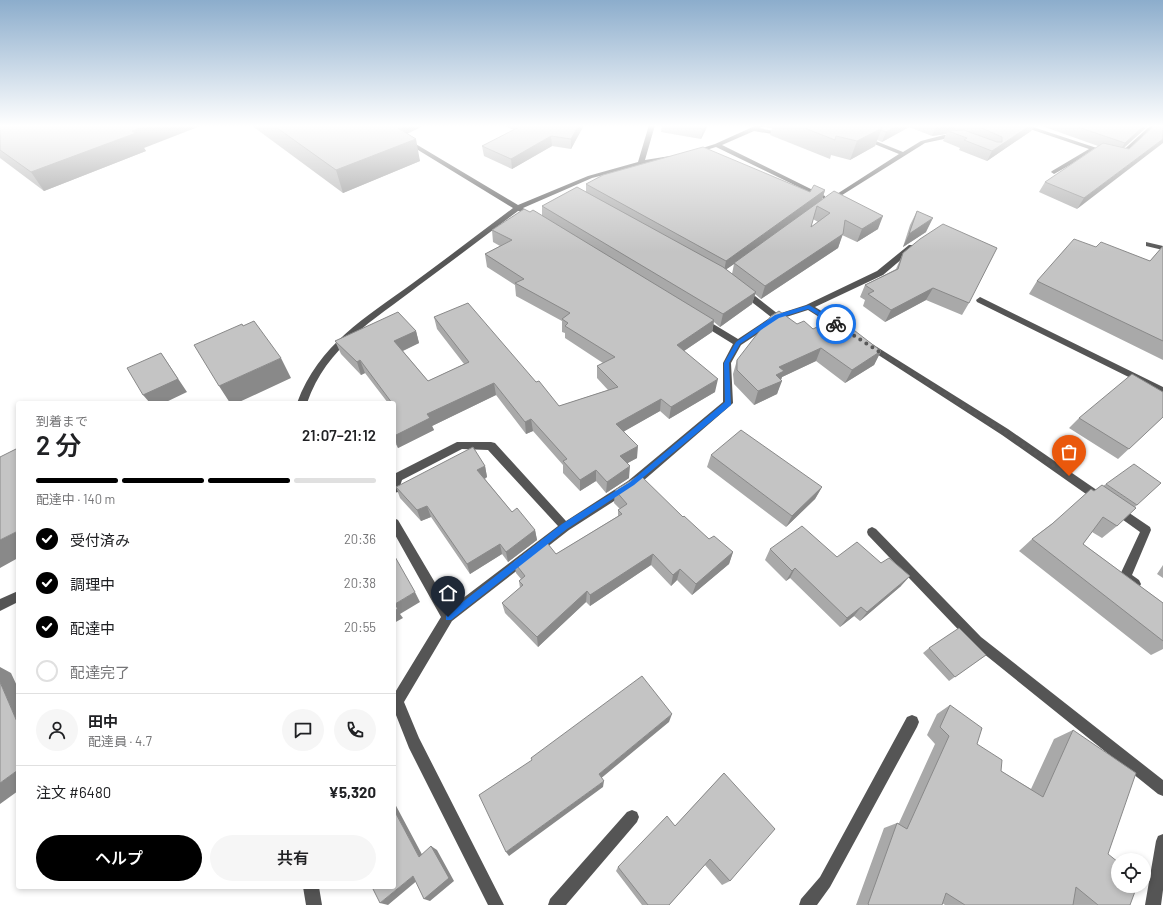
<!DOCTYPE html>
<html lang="ja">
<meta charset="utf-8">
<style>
:root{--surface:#fff;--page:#f6f6f6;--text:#202124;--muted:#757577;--line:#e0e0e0;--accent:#000}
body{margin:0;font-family:Barlow,"Noto Sans JP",sans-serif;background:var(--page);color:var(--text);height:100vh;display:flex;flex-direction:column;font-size:15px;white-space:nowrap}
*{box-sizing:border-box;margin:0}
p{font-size:13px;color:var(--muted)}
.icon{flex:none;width:22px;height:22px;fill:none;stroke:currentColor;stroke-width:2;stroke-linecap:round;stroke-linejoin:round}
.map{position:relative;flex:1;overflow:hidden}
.side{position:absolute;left:16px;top:401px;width:380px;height:488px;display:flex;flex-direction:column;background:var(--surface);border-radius:4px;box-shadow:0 2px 6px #0003}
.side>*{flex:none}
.controls{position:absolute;left:1111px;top:853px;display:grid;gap:8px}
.controls a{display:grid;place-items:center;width:40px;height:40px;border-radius:50%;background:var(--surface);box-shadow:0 2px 6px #0003;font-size:20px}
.pin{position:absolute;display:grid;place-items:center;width:34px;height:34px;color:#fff;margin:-41px -17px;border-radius:50% 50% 50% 0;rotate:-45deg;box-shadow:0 0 4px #0007}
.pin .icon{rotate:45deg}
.courier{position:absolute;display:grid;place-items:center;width:40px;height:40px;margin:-20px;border:3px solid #1a73e8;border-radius:50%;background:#fff;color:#222;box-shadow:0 1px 5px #0007}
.headline em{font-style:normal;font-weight:600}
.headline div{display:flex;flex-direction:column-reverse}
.headline{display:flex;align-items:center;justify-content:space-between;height:68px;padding:0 20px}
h1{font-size:26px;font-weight:600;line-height:30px}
.bar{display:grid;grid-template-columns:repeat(4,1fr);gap:6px 4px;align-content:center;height:48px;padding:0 20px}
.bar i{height:5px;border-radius:3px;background:var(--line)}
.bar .active{background:var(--accent)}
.bar p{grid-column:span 4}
.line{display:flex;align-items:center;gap:10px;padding:0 20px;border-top:1px solid var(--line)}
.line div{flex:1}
.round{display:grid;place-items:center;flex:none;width:42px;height:42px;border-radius:21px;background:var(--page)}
ol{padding:0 20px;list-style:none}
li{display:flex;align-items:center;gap:12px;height:44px}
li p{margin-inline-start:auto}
li .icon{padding:4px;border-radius:50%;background:var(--accent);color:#fff;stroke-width:4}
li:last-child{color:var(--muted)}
li i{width:22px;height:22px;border:2px solid var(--line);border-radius:50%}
.button{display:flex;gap:8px;margin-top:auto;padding:8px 20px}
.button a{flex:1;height:46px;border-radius:24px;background:var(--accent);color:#fff;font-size:16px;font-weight:600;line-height:46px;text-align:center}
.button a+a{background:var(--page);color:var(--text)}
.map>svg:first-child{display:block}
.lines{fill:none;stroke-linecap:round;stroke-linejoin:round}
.minor{fill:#555;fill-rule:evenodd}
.wall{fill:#a9a9a9;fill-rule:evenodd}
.shaded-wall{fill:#898989}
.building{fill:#c4c4c4;stroke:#898989;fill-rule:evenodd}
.route{fill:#1a73e8}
.done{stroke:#595959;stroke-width:4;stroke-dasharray:0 7.2}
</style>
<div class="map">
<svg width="1163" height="905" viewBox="0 0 1163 905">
<rect width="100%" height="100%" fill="#fff"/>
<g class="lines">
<path class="minor" d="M649,125h6l-10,35 25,-4 2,1v2l-30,6 -50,13 -69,30 4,3 -2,1 -7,-1c-33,25 -66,50 -100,75 -45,35 -91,60 -111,117h-10c22,-59 68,-85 116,-120 34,-25 67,-50 100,-75l-108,-66v-2h4l109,65 70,-29 50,-14z
M757,125h8l-5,3 27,6 -3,2 -30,-5 -32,14 103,51v2h-4l-105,-51 -23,7 -3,-2 25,-8z
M1018,125h9l91,30 33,-30h6l-36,33 -26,-7 -41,23 -3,-2 1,-1 37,-22z
M944,135h13l3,2 -3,2h-13l-19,4 -94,59 -5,-1 73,-47 -37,-15v-2h4l37,15 18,-11z
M1146,242l17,4v4l-17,-4z
M909,245h6l1,2 -33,28 -68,32 29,18v4h-6l-30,-19 -28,9 -39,26 -10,18 2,40 -2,2 -95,82 -67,43 -117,91 -48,81 15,36 85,167h-16l-79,-157 -15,-38v-16l47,-77 -47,-84v-15l4,2 52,88 108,-82 -70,-76 -26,-1 -60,31 -4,12 -4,1v-19l63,-32h34l4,1 71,78 62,-40 95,-79v-39l10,-19 -34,-21v-4h6l33,20 33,-22 -31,-24v-4h6l32,25 28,-9 71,-34z
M980,297l183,90v7l-186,-92 -1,-2z
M869,342l139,87 96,66 1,3 -1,3 -4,1 -4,-1 -94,-66 -136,-88 -1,-2z
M1116,504l34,23 1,3 -19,45 7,5 2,4 -2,4 -4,1 -14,-8 -2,-4 21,-45 -28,-20 -1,-3 1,-3z
M872,527l4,2 105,108 182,143v16l-5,-2 -185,-149 -105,-110 -1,-3 1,-3z
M18,591v11l-18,9v-12z
M912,715l5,2 2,5 -2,5 -87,160 -13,18h-18l2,-6 19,-22 87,-160z
M632,810l5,2 2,5 -2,5 -71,83h-18l2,-6 77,-87z
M1163,834v56l-2,15h-16l11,-64 2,-5z
M303,887h16l3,18h-16z"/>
</g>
<path class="wall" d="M0,125l144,23 2,3 -102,40 -44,-33z
M251,125h174l-18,9 13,27 -77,32z
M502,125h82l-13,24 -19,-3 -40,23 -28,-13 -2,-10 32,-16z
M662,125h46l-7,14 -40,-7z
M765,125h384l-25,23 -47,61 -38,-17 6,-10 53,-36 -59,-21 -2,2 -3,-1 -3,5 -44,30 -28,-11 1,-2 -17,-7 3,-7 -14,2 -23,-9 -27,15 -5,-2 -2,6 -25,14 -19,-5 -1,4 -60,-24 2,-7 -8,-1z
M586,184l224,8 15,-2 -3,10 56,29 -21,13 -15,-7 -4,13 -77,51 -6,-5 -3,10 -32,23 -6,-5 -2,10 -28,19 31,41 -46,27 -9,-8 -36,20 13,27 -10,5 2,15 -23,15 -10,-12 -16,10 -17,-18v-8l-30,-34 -7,3 -30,-39 -64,31 2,4 -36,18 -4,-7v-38h-6l-23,-30 -4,2 -20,-21 -6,-13 81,-10 3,12 -16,8 25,30 36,-17 -27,-35 -3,-12 102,65 23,24 49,-16 -11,-12v-12l6,-3 -38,-25v-5l-3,-1v-11l-46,-25 -1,-11 -28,-18 -2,-13 15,-8 -7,-4 -1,-12 38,-18 12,4v-10l44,-14zM813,219l5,3 -7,5zM734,264l-2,10 -6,-5z
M917,211l9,21 -23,15 7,-22z
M1163,246v114l-134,-66 8,-13 59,-34 54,14z
M903,253l66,50 -7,12 -36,-15 -41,22 -22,-16 2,-6 -5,-3 5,-12 31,-16z
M797,324l84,27 -7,14 -29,18 -29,-22 -34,16 -5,17 -23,11 -20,-21 -1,-10 4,-14z
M1163,417l-45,42 -49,-31 10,-10z
M711,455l111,32 -7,12 -29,28 -79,-60z
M485,466l2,11 -2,2 27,33 23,18 2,10 -29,22 -6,-8 -32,20 -39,-57 -10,4 -21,-23 -4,-11z
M1106,484l31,21 -20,21 -15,12 -10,-6 -9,12 80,59v46l-12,6 -132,-104 13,-12 62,-48 9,-5z
M615,490l68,27 26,22 24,13 -4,12 -37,31 -15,-15 -6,6 -20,-21 -61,41 -4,-4 -48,45 -33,-34 -3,-10 18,-15 -1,-7 2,-2 -5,-6 -2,-11 42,-8 62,-38v-6l2,-1 -6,-6z
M770,549l67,8 64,29 -41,35 -6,-5 -14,11 -50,-49 -4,3 -21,-21z
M1163,565v13l-6,-4z
M929,648l57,7 -37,26 -26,-28z
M950,705l27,39 24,27 30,18 23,-50 19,-9 35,124 22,51h-185l-3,-2v2h-86l28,-77 13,-5h2l36,-79 -8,-9 10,-21z
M724,773l6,108 -8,4 -17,-20 -36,40h-27l-26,-34 2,-4 57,-41z"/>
<path class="shaded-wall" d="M148,125h55l-59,23 2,3 -102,40 -13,-19z
M401,125h24l-21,10z
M579,125h5l-13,24v-10z
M705,125h3l-7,14 2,-10z
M899,125h11l-1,2 -27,15 4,-10z
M945,125h12l-4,8 -5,-2 -2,3 -14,2 4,-10z
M1031,125h4l-4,6 -44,30 5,-10z
M1145,125h4l-31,28 7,-10z
M882,128l-7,18 -25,14 7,-19z
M551,136l1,10 -40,23 -1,-10z
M416,139l4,22 -77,32 -7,-23z
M1163,139v4l-86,66 7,-11z
M825,190l-3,10 -88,63v1l-10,7 2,-10z
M883,216l-5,13 -21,13 5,-13z
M933,218l-7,14 -23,15 6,-13z
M843,234l-5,14 -77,51 4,-13z
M933,288l-7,12 -41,22 6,-12z
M756,292l-4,12 -32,23 3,-13z
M714,320l-2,12 -37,25 2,-12z
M416,331l3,12 -21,10 -4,-12z
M821,348l-5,13 -34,16 -2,5 2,-1 -5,13 -23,11 4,-14 21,-24z
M881,351l-7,14 -29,18 7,-13z
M161,353l26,39 -23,11h-14l-7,-8z
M281,358l10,20 -54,25h-7l-11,-17z
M360,360l5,13 -4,2 -4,-13z
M718,379l-3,13 -46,27 2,-12z
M494,383l2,12 -64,31 2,4 -36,18 -4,-12 33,-22z
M661,399l-1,12 -44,25v-12z
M531,419l2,12 -7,3 -1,-12z
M638,446l-1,12 -18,10 1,-12z
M485,466l2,11 -7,4 -3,-11z
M630,466l-1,12 -23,15 1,-11z
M596,470v11l-16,10v-11z
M822,487l-7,12 -29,28 6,-11z
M427,506l4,11 -10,4 -4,-11z
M535,530l2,10 -29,22 -2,-10z
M18,531v27l-18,10v-28z
M500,544l2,10 -32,20 -3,-10z
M733,552l-4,12 -37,31 4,-11z
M653,554l-2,11 -61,41v-11z
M795,568l-5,10 -4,3 6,-10z
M680,569l-3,11 -6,6 2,-11z
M910,576l-9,10 -41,35 7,-9z
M587,591l-1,11 -48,45 -1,-10z
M415,592l5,10 -20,12 3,4 -9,5 1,-19z
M861,607l-7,9 -14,11 7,-9z
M0,667l11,6 7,15v36l-18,-42z
M672,714l-3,8 -70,58v-6z
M18,770v21l-18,13v-21z
M604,781l-1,6 -94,69 -3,-4z
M394,802l31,58 -6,-3 -25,-47z
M431,846l6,4 17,31 -24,20 -6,-2z
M413,876l6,3 -31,26 -8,-2z"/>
<path class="building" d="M0,125h148l-16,6 4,2 -105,39 -31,-22z
M273,125h120l23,14 -80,31z
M523,125h56l-8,14 -20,-3 -40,23 -29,-13z
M680,125h25l-2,4z
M797,125h77l8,3 -25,13 -21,-5 -1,4z
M874,125h25l-13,7 -5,-2 1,-2z
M933,125h12l-9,1z
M972,125h59l-39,26 -28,-11 3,-2 -19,-7 16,-1 33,12h5v-5l-18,-8z
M1072,125h73l-20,18z
M1155,125h8v14l-79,59 -39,-16 58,-39 26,6z
M703,147l107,45 4,-7 11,5 -99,71 -140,-77 17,-9z
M577,187l146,80 33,25 -33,22 -181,-108z
M834,191l49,25 -21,13 -17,-9 -2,14 -78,52 -31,-23zM817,206l13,7 -19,14z
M524,209l6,3 3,-2 181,110 -37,25 41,34 -47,28 -10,-8 -45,25 22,22 -18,10 10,10 -23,16 -11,-12 -16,10 -17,-19 4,-2 -36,-40 -6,3 -31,-39 -67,31 3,4 -36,18v-33h-2l-32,-43 -3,2 -22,-21 63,-29 18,19 -22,10 34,40 41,-19 -35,-45 34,-14 68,79 3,-1 20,25 59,-19 -21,-21 18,-9 -50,-31 3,-3 -6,-4 8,-6 -55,-30 9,-4 -39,-25 27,-14 -20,-10z
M917,211l16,7 -24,16z
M943,224l54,24 -28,55 -36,-15 -42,22 -23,-16 6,-3 -9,-6 33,-16 5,-16 17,-14z
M1074,239l22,8 5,-5 49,19 13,-15v95l-126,-60z
M779,311l18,13 7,-3 9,8 24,-12 44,34 -29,19 -31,-22 -42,19 5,4 -8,4 6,6 -24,10 -21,-21v-10l34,-44z
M254,321l27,37 -62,28 -25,-41 48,-21 1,2z
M161,353l17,26 -35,16 -16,-27z
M1132,374l31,18v25l-34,32 -50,-31z
M741,430l81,57 -30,29 -81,-61z
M473,447l12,19 -8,4 35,42 5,-4 18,22 -29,22 -6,-8 -33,20 -40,-58 -10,4 -21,-23z
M18,448v83l-18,9v-83z
M1134,464l27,19 -24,22 -31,-21z
M640,475l43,42 1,-1 25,23 5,-3 19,16 -37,32 -16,-15 -7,6 -20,-21 -63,41 -3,-4 -50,46 -35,-34 21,-18 -4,-4 6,-5 -11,-14 30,-23 12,15 66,-40 -4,-4 9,-6 -12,-14z
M1102,485l34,23 -19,18 -14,-9 -20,27 80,59v38l-131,-102 20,-15 39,-35 3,2z
M802,526l35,31 20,-15 24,21 8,-5 21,18 -43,36 -6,-5 -14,11 -52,-50 -3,3 -22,-22z
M394,555l21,37 -20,12 3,5 -4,2z
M959,628l27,27 -31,22 -26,-29z
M642,676l30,38 -73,60 5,7 -98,71 -27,-57 53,-35 -1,-2z
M0,682l18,42v46l-18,13z
M950,705l32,23 -5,16 25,16 -1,11 42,26 30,-67 63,43 -28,81 10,8v24h19l-7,19h-32l-22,-18 -3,18h-108l-19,-12 -4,12h-73l-1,-1 29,-81 10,6 42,-93 -9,-9z
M724,773l51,56 -45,52 -20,-22 -41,46h-21l-30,-38 49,-51 8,10z
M394,810l25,47 12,-11 18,32 -25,21 -11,-23 -33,27 -8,-16h22z"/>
<linearGradient id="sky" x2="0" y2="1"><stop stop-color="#8cadcc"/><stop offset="0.5" stop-color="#fff"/><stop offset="1" stop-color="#fff" stop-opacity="0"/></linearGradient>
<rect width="1163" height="252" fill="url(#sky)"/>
<path class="route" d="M809,305l29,18v2h-4l-26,-16 -29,9 -39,26 -11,19 2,42 -97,80 -67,44 -116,91h-5v-5l116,-91 68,-42 95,-80 -1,-39 12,-21 39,-27z"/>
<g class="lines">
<path class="done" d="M836,324l169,108 64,44"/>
</g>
</svg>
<div class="controls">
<a><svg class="icon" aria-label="locate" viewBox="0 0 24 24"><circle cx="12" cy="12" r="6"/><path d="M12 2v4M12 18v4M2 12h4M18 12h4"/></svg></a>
</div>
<div class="pin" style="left:1069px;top:476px;background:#ea580c"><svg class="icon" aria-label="bag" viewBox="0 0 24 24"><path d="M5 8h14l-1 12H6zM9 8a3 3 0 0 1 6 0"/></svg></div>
<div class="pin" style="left:448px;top:617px;background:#1f2937"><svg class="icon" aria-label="home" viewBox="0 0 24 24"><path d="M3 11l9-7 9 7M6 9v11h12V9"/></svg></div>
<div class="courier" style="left:836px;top:324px"><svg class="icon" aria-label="bike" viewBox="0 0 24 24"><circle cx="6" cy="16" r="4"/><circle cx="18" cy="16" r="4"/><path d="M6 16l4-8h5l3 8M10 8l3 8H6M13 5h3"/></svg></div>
<section class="side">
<div class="headline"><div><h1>2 分</h1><p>到着まで</p></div><em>21:07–21:12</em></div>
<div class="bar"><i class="active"></i><i class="active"></i><i class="active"></i><i></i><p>配達中 · 140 m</p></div>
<ol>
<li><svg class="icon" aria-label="check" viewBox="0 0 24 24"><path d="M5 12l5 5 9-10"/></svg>受付済み<p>20:36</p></li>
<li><svg class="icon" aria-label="check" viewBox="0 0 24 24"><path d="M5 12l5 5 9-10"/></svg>調理中<p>20:38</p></li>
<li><svg class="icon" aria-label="check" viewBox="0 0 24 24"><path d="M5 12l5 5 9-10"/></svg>配達中<p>20:55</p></li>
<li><i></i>配達完了</li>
</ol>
<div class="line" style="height:72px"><a class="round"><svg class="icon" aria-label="person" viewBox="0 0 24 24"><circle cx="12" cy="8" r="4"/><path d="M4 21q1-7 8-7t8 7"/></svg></a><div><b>田中</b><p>配達員 · 4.7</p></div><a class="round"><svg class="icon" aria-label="chat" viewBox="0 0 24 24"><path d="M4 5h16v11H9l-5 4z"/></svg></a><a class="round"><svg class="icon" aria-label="phone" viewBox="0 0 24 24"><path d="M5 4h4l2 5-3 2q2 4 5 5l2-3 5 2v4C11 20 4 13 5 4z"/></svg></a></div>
<div class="line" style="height:52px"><div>注文 #6480</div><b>¥5,320</b></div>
<div class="button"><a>ヘルプ</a><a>共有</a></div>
</section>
</div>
